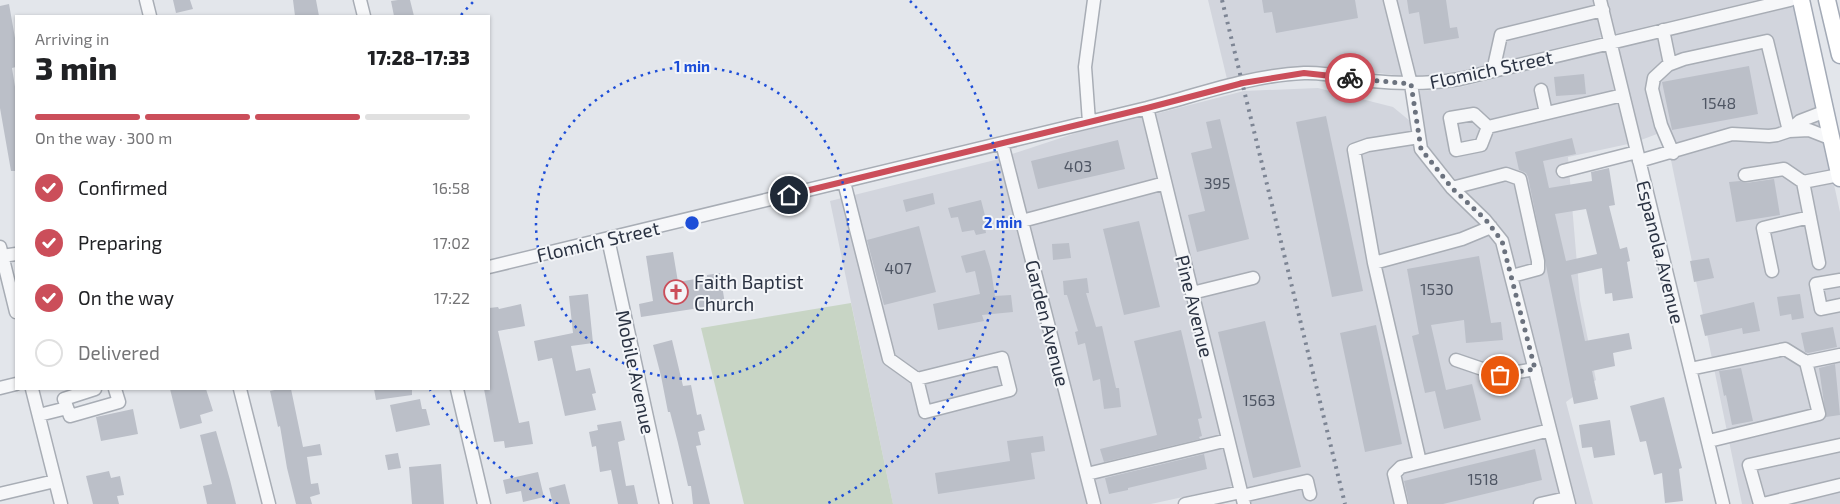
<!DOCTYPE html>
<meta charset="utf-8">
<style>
:root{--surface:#fff;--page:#f2f2f2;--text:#202124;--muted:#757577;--line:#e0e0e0;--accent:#cb4e5a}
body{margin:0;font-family:"Exo 2",sans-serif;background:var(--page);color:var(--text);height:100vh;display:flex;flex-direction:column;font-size:19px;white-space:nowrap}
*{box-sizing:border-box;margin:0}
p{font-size:16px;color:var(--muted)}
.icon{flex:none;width:28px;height:28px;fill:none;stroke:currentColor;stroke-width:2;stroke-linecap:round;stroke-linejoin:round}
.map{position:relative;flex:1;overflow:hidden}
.details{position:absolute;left:15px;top:15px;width:475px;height:375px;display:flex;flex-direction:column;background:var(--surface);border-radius:0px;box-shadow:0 1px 4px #0004}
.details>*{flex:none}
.pin{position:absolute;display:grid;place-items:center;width:42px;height:42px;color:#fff;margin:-21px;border:2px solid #fff;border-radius:50%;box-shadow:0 1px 5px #0007}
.courier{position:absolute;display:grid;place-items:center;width:50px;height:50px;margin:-25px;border:4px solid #cb4e5a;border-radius:50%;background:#fff;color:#222;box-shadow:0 1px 6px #0007}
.summary em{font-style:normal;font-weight:800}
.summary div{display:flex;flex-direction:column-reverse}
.summary{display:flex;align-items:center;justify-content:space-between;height:85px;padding:0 20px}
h1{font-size:32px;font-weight:800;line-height:38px}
.bar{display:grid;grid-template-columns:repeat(4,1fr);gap:8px 5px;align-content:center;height:60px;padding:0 20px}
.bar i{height:6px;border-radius:4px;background:var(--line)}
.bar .active{background:var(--accent)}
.bar p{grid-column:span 4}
ol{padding:0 20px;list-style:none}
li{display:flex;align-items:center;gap:15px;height:55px}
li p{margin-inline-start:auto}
li .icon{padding:5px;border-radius:50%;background:var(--accent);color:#fff;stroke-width:4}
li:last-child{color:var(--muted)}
li i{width:28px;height:28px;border:2px solid var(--line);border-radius:50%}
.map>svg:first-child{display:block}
.built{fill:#d2d5dd}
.green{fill:#c8d5c5}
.building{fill:#bbbfc8;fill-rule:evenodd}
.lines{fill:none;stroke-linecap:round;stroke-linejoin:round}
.minor-casing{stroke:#a8adb5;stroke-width:15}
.major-casing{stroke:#a3aab6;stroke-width:19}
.minor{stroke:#f6f7f9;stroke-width:12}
.major{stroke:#fff;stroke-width:16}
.rail{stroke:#7d8594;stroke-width:4;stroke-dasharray:2.5 5;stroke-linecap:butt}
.done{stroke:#6b727e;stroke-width:5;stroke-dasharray:0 9}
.route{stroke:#cb4e5a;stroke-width:6}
.ring{fill:none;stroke:#1d4ed8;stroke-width:2.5;stroke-dasharray:2.5 5}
.labels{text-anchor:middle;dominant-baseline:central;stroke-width:4;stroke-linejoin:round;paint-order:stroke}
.number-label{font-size:16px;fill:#4f5664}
.street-label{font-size:19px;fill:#2b3343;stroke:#f3f5f8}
.poi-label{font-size:19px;fill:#2b3343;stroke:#f3f5f8;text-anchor:start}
.centre{fill:#1d4ed8;stroke:#f3f5f8;stroke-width:2.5}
.ring-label{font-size:15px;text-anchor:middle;font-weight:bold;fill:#1d4ed8;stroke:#f3f5f8;stroke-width:4;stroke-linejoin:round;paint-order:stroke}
</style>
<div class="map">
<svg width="1840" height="504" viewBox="0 0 1840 504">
<rect width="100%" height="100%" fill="#e3e6eb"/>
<path class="built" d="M1208,0h175l19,76 -71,-9 -26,-1 -55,8 -23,5z
M1397,0h196l9,37 -143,35 -43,4z
M1607,0h151l-143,34z
M1795,6l45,206v292h-98l-77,-373 -24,9 -23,-92z
M1605,51l23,93 -60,13 12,143 16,80 -30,22 27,102h-18l-67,-266 -18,-23 -33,-33 -30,-37 -8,-54 42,-4z
M1318,88l75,19 17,14 6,33 31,39 34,33 15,19 66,259h-311l-96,-390 89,-23z
M1142,117l91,369 -82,18h-50l-89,-350 67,-22z
M999,159l88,345h-194l-63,-303z"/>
<path class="green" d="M851,303l42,201h-149l-43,-176z"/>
<path class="building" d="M173,0h17l3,9 -17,4z
M293,0h23l3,16h-24z
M398,0h12l4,16h-20l-3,-15z
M1262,0h93l3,18 -82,15 -4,-21 -8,1z
M1407,0h39l4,28 7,-1 2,11 -35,6 -5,-32 -10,2z
M9,4l6,34h1v29l-4,1 4,25v78h-5l-11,-63v-102z
M1749,66l9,48 -86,16 -10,-48z
M1584,74l2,20 -30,2 -2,-19z
M1326,116l37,175 -31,6 -36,-175z
M1220,119l29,120 -52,13 -9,-37 17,-4 -14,-58 21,-5 -6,-26z
M1572,138l4,16 -33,7 6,27 43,-7 -1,-9 18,-4 6,37 -6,1 11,43 7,-2 3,14 -3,1 6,36 -20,3 -1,-8 -7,1 -3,-26 -31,7 14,66 44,-8 3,16 -19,4 2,13 -23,5 6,28 -24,5 -46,-227 -2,-4 -7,-3 -4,-18zM1586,209l11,45 -31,7 -11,-47z
M1118,140l7,29 -87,20 -7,-28z
M1774,179l6,36 -44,7 -7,-40 11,-1 6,2z
M933,193l2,11 -29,8 -3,-12z
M981,200l7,27h-3l1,6 -10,2 -2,-5 -12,2 -4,-15 -7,1 -3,-10z
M1139,221l21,86 -36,8 -21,-86z
M919,226l17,66 -52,13 -17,-65z
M1069,243l2,15 -18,2 -1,-16z
M985,250l6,20 4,26 16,-1 2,17 -31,3 2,6 -46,9 -5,-26 47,-10 -5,-23 -9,2 -5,-17z
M673,252l5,30 29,-5v-2l13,-2 5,31 -84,13 -2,-13 14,-3 -7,-45z
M1479,256l12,67 10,-1 2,18 -37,3 -2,-23 -33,5 15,65 26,-6 9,36 -37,9 -9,-38 -10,2 -13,-57 7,-2 -12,-65z
M1709,258l5,20 -20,4 -4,-21z
M1087,278l2,15h-3l10,34 6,-1 14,62h3l2,19 -17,2 -4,-30 -7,2 -8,-38 -7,2 -3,-13 3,-1 -11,-36h-3l-1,-14z
M588,294l5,49 -22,3 5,25 14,-3 6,25 -4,1 4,16 -31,6 -13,-58 -14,3 -4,-20 39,-8 -4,-37z
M1800,294l4,24 -12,2 -1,-6 -11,2 -3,-19z
M1754,302l6,29 -17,3 -1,-6 -37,8 -5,-21z
M521,304l4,22 -27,5 21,92 10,-2 4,23 -28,4 -1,-7 -10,1 -10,-53h5v-81l9,-1 1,2z
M1265,321l36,146 -48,11 -35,-146z
M1376,325l26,119 -37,8 -25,-119z
M1833,327l4,20 -29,6 -3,-1 -4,-19z
M1181,330l21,88 -4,1 4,17 -3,1 1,2 -96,23 -4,-13 57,-14 -23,-94z
M672,340l11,46 8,-1 6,30 4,-1 4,16 -7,2 3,13 -5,1 14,58h-17l-2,-18h-3l-10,-43 -8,-31h-2l-7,-36 -8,-31z
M1835,364l5,51 -14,2 -7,-49z
M1741,368l12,53 -21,4 -6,-30 -2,1 -5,-25z
M170,389h36l7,22 -13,4 2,8 -22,6z
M279,389h12l12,58 17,-3 2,11 -15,2 4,27 7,-1 2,11 -10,3 2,7h-16l-9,-36 -7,-42 -2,1 -8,-36z
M374,389h38v6l-36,5z
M1664,397l18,71 -3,1 4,32 -18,2 -3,-30 -8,2 -8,-34 -6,1 -10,-36z
M420,399l2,10h4l4,16 -34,7 -6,-27z
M133,409l5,25 -37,7 -5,-24z
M1610,420l5,35 -21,3 -2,-11 -10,1 -3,-23z
M621,421l4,19 -7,2 8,44 8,-1 4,19h-20l-7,-34 -11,2 -4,-26 -4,1 -3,-15 9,-2 -1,-5z
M216,431l14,49 6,24h-29l-4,-18 9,-2 -12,-49z
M1043,436l2,15 -14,2 4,26 -97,15 -3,-21 75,-12 -3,-20z
M1535,449l7,31 -99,24h-34l-5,-23z
M398,453l3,15 -13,2 -3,-15z
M1204,454l3,15 -79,19v2l-19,4 -4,-16z
M441,464l3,40h-32l-3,-37z
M109,471l2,7 9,-2 4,19 -7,1 2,8h-26l-7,-28z
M538,472l6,25 -21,5 -2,-11 -15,3 -3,-14z
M565,484l5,20h-17l-4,-16z"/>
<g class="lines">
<g class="minor-casing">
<path id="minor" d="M146,0l4,16
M360,0l4,16
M1390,0l21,84 10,65 31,39 33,32 17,21 67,263
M1600,0l123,504
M1663,30l7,34
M1493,71l8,-36 102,-25
M1541,90l5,23
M1147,108l97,396
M1089,122l-4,-55 9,-67
M1488,127l-7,18 -25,5 -6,-32 24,-4 14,13 135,-32
M1789,131l11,-10 26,-10
M1419,137l-51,8 -14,5 20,113 46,199
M1002,143l92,361
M1673,153l-12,-28 -9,-36 2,-11 14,-13 16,-6 83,-18 22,90
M1639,161l93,-27 37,2 8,-1 12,-4 20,-1 23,9
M1563,171l74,-19
M1745,175l39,-6 19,13
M844,182l45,177 28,20 85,-21 8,32 -85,22 -8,-33
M1452,188l54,-14 14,5 18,82v8l-26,7
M1022,221l143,-38
M608,239l58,265
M0,247l16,65
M2,256l14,-2
M1374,263l88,-24 29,-12
M1819,263l-16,-81 36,-7
M489,267l658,-159c51,-13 104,-33 157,-35 23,-1 45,5 68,8 29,3 58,3 88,-2l330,-79
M1772,271l-9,-43 47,-11
M1840,280l-24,4 5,25 19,-4
M1192,293l61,-15
M1456,360l44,15 35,-6
M1806,362l34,-7
M1690,369l95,-20 21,13 13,52 -110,27
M0,388l16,-4
M32,389l29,115
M95,389l-31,10 6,17 49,-14 -4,-13
M240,389l29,115
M457,389l27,115
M39,415l28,-7
M1087,474l141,-34
M0,494l55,-13
M1242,496l65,-15 3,13
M1185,504l56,-12
M1401,504l-7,-30 7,-7 149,-37
M1540,504l27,-6
M1760,504l-11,-39 91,-20
M1763,504l77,-19"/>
</g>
<g class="major-casing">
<path id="major" d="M1801,0l39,178
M1827,0l13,55"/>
</g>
<use href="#minor" class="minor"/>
<use href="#major" class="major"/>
<path class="rail" d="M1222,0l123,504"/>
</g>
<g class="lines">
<path class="done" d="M1350,78l61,6 10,65 31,39 34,32 16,21 33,128 -35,6"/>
<path class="route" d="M789,195l358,-87 96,-25 61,-10 46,5"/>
</g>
<g class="ring">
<circle cx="692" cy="223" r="156"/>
<path d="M558 504A311 311 0 0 1 430 390M461 15A311 311 0 0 1 474 1M910 1A311 311 0 0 1 826 504"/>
</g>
<defs>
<g id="church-ring" transform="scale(1.25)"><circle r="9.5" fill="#f3f5f8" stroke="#cb4e5a" stroke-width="1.5"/><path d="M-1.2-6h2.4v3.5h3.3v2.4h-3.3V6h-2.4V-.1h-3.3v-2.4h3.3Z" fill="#cb4e5a"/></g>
</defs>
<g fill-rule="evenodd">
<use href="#church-ring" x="676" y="292"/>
</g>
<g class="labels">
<g class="number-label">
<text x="1719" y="102">1548</text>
<text x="1078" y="165">403</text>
<text x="1217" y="182">395</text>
<text x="898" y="267">407</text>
<text x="1437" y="288">1530</text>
<text x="1259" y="399">1563</text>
<text x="1483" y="478">1518</text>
</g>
<g class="street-label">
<text transform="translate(1491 69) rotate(-12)">Flomich Street</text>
<text transform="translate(598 241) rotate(-13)">Flomich Street</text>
<text transform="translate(1661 252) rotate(76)">Espanola Avenue</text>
<text transform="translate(1195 306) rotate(76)">Pine Avenue</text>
<text transform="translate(1048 323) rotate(76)">Garden Avenue</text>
<text transform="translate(636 372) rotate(78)">Mobile Avenue</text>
</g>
<g class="poi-label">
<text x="694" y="281">Faith Baptist<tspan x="694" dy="22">Church</tspan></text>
</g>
</g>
<circle cx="692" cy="223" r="8" class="centre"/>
<g class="ring-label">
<text x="692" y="72">1 min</text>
<text x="1003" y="228">2 min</text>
</g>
</svg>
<div class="pin" style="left:1500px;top:375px;background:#ea580c"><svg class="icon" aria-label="bag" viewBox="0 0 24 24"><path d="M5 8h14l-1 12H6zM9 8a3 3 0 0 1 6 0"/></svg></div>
<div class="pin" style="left:789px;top:195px;background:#1f2937"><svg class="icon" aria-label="home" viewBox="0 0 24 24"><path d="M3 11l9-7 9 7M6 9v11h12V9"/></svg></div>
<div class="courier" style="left:1350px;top:78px"><svg class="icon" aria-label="bike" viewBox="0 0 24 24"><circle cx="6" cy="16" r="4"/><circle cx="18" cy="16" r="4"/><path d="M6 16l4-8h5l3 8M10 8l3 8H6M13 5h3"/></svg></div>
<section class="details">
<div class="summary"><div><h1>3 min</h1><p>Arriving in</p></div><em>17:28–17:33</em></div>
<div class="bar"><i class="active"></i><i class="active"></i><i class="active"></i><i></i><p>On the way · 300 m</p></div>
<ol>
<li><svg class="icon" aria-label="check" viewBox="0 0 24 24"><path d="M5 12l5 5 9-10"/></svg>Confirmed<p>16:58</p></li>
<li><svg class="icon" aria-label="check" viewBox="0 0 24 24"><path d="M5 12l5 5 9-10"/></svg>Preparing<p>17:02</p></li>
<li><svg class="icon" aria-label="check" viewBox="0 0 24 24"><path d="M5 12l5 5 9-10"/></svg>On the way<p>17:22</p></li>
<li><i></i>Delivered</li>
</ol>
</section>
</div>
